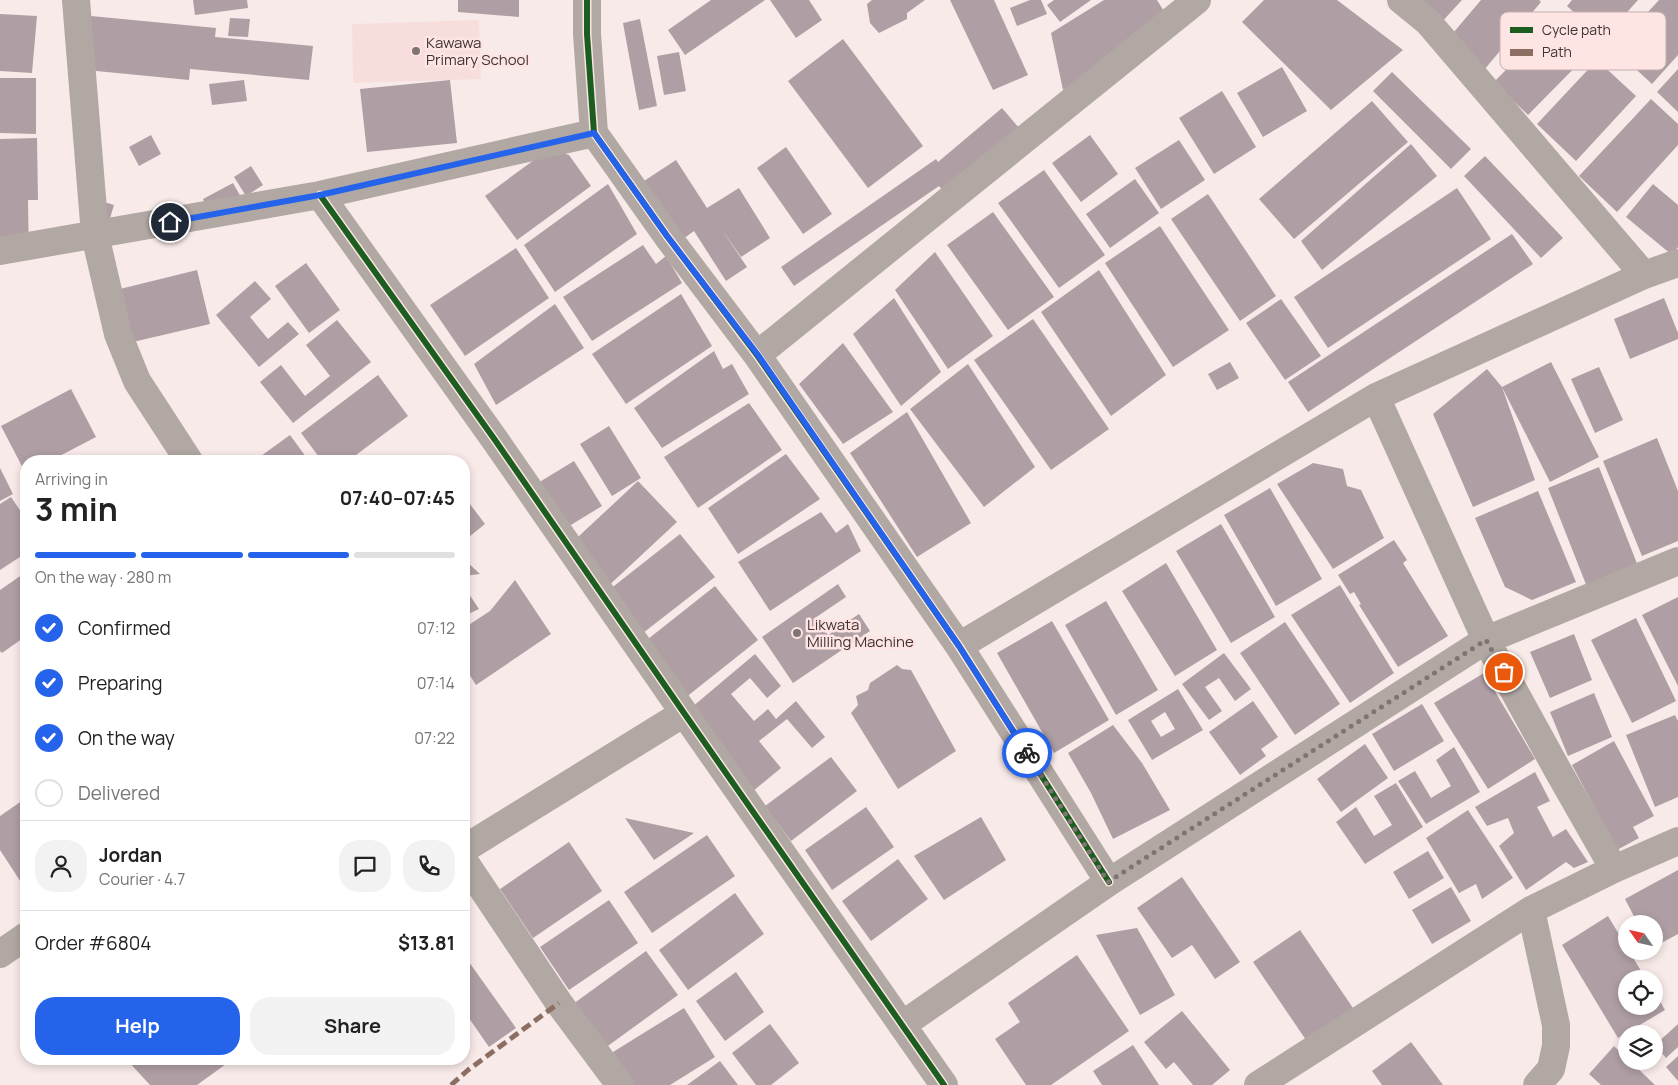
<!DOCTYPE html>
<meta charset="utf-8">
<style>
:root{--surface:#fff;--page:#f2f2f2;--text:#222;--muted:#767676;--line:#e0e0e0;--accent:#2563eb}
body{margin:0;font-family:Manrope,sans-serif;background:var(--page);color:var(--text);height:100vh;display:flex;flex-direction:column;font-size:19px;white-space:nowrap}
*{box-sizing:border-box;margin:0}
p{font-size:16px;color:var(--muted)}
.icon{flex:none;width:28px;height:28px;fill:none;stroke:currentColor;stroke-width:2;stroke-linecap:round;stroke-linejoin:round}
.map{position:relative;flex:1;overflow:hidden}
.sheet{position:absolute;left:20px;top:455px;width:450px;height:610px;display:flex;flex-direction:column;background:var(--surface);border-radius:20px;box-shadow:0 2px 8px #0003}
.sheet>*{flex:none}
.needle{width:32px;rotate:304deg}
.controls{position:absolute;left:1618px;top:915px;display:grid;gap:10px}
.controls a{display:grid;place-items:center;width:45px;height:45px;border-radius:50%;background:var(--surface);box-shadow:0 2px 8px #0003;font-size:25px}
.pin{position:absolute;display:grid;place-items:center;width:42px;height:42px;color:#fff;margin:-21px;border:2px solid #fff;border-radius:50%;box-shadow:0 1px 5px #0007}
.courier{position:absolute;display:grid;place-items:center;width:50px;height:50px;margin:-25px;border:4px solid #2563eb;border-radius:50%;background:#fff;color:#222;box-shadow:0 1px 6px #0007}
.headline em{font-style:normal;font-weight:700}
.headline div{display:flex;flex-direction:column-reverse}
.headline{display:flex;align-items:center;justify-content:space-between;height:85px;padding:0 15px}
h1{font-size:32px;font-weight:700;line-height:38px}
.bar{display:grid;grid-template-columns:repeat(4,1fr);gap:8px 5px;align-content:center;height:60px;padding:0 15px}
.bar i{height:6px;border-radius:4px;background:var(--line)}
.bar .selected{background:var(--accent)}
.bar p{grid-column:span 4}
.line{display:flex;align-items:center;gap:12px;padding:0 15px;border-top:1px solid var(--line)}
.line div{flex:1}
.round{display:grid;place-items:center;flex:none;width:52px;height:52px;border-radius:20px;background:var(--page)}
ol{padding:0 15px;list-style:none}
li{display:flex;align-items:center;gap:15px;height:55px}
li p{margin-inline-start:auto}
li .icon{padding:5px;border-radius:50%;background:var(--accent);color:#fff;stroke-width:4}
li:last-child{color:var(--muted)}
li i{width:28px;height:28px;border:2px solid var(--line);border-radius:50%}
.action{display:flex;gap:10px;margin-top:auto;padding:10px 15px}
.action a{flex:1;height:58px;border-radius:20px;background:var(--accent);color:#fff;font-size:20px;font-weight:700;line-height:58px;text-align:center}
.action a+a{background:var(--page);color:var(--text)}
.map>svg:first-child{display:block}
.built{fill:#f7dedd}
.building{fill:#af9fa4;fill-rule:evenodd}
.lines{fill:none;stroke-linecap:round;stroke-linejoin:round}
.minor{stroke:#b1a8a3;stroke-width:28}
.quiet{stroke:#8d6e63;stroke-width:5;stroke-dasharray:10 5;stroke-linecap:butt}
.cycleway-casing{stroke:#fee4e3;stroke-width:9}
.cycleway{stroke:#1b5e20;stroke-width:6}
.done{stroke:#7f7473;stroke-width:5;stroke-dasharray:0 9}
.route{stroke:#2563eb;stroke-width:6}
.poi-dot{fill:#7f7473;stroke:#fee4e3;stroke-width:2}
.labels{text-anchor:middle;dominant-baseline:central;stroke-width:5;stroke-linejoin:round;paint-order:stroke}
.poi-label{font-size:15px;fill:#3e3434;stroke:#fee4e3;text-anchor:start}
.key{fill:#fee4e3;stroke:#c4afae;stroke-width:1}
.key-label{font-size:14px;fill:#3e3434}
</style>
<div class="map">
<svg width="1678" height="1085" viewBox="0 0 1678 1085">
<rect width="100%" height="100%" fill="#f8eae9"/>
<path class="built" d="M479,20l2,59 -128,4 -1,-59z"/>
<path class="building" d="M193,0h54l1,8 -53,7z
M458,0h61v17l-61,-5z
M711,0h54l-80,55 -17,-25z
M770,0h39l13,20 -26,18z
M872,0h53l-18,13v6l-28,14 -9,-10 -3,-19z
M950,0h44l34,75 -35,15z
M1030,0h11l6,14 -30,12 -7,-18z
M1054,0h37l-31,22 -13,-17z
M1104,0h53l10,16 -104,74 -12,-57z
M1264,0h73l66,50 -72,60 -89,-88z
M1410,0h52l-24,26z
M1481,0h58l2,2 -57,68 -36,-31z
M1572,0h66l-35,39 -36,-33z
M1659,0h19v55l-26,29 -38,-35z
M1563,12l34,33 -69,70 -34,-33z
M0,14l37,2 -5,57 -32,-2z
M91,16l125,12 -1,9 98,9 -4,34 -119,-11 -1,11 -103,-10z
M230,18l20,1 -2,18 -20,-1z
M640,19l17,87 -18,4 -16,-87z
M843,39l80,107 -55,42 -80,-107z
M679,52l7,39 -22,4 -7,-39z
M1597,60l39,36 -60,65 -39,-37z
M1282,67l25,44 -44,26 -26,-44z
M1678,69v43l-21,-20z
M1392,72l79,77 -20,20 -78,-78z
M0,78h36v56l-36,-1z
M244,80l3,21 -35,4 -3,-21z
M450,80l7,63 -90,9 -7,-63z
M1222,91l34,56 -42,27 -35,-56z
M1651,99l27,25v21l-61,67 -38,-36z
M1372,101l36,41 -114,97 -35,-40z
M1002,108l18,21 -76,63 -5,-6 -145,100 -13,-19 155,-108 2,3z
M151,135l10,19 -22,12 -10,-19z
M1090,135l28,39 -37,28 -29,-39z
M37,138l1,62h-10l1,60h-29v-121z
M1179,140l26,40 -44,29 -26,-41z
M1411,144l26,32 -115,94 -21,-29z
M786,147l46,67 -29,20 -46,-66z
M549,149l20,6 22,31 -74,54 -32,-44z
M1485,156l78,82 -22,20 -77,-82z
M676,160l31,48 32,-20 31,50 -29,19 -21,-30 27,40 -21,14 -32,-50 -11,8 -39,-58z
M251,166l12,19 -17,11 -12,-19z
M1044,170l61,85 -46,33 -61,-85z
M1135,179l24,34 -49,35 -24,-34z
M233,183l9,16 -31,17 -8,-17z
M608,184l29,50 -82,58 -31,-47z
M1653,184l25,21v42l-6,8 -46,-38z
M1457,188l34,51 -163,109 -34,-51z
M1208,194l68,102 -36,25 -69,-102z
M91,198l23,7 -6,20z
M993,212l61,85 -46,33 -61,-85z
M1160,226l69,104 -56,37 -68,-104z
M1512,234l21,30 -225,148 -20,-30z
M643,245l13,19 10,-8 16,27 -90,58 -29,-44z
M516,248l33,50 -84,58 -35,-51z
M935,252l58,84 -45,33 -53,-79z
M306,263l34,47 -31,23 -34,-47z
M197,270l13,54 -77,18 -13,-53z
M1099,270l67,105 -55,41 -70,-104z
M255,281l16,18 -21,18 18,22 20,-17 11,12 -40,33 -43,-52z
M681,294l31,52 -86,58 -34,-50z
M894,298l47,74 -40,34 -48,-72z
M1664,298l14,35v6l-48,20 -16,-40z
M1281,299l40,57 -36,24 -39,-57z
M555,304l29,44 -88,57 -22,-41z
M1033,319l76,110 -58,41 -77,-110z
M337,320l34,42 -78,61 -33,-41 21,-17 24,31 25,-20 -24,-31z
M843,343l50,69 -50,32 -44,-60z
M714,351l9,18 9,-5 17,30 -87,54 -28,-40z
M1230,362l9,16 -22,12 -9,-16z
M1551,362l48,95 -49,25 -48,-95z
M968,364l67,103 -51,40 -74,-98z
M1599,367l24,53 -28,13 -24,-54z
M1487,369l15,18 33,93 -62,27 -40,-93z
M378,375l30,41 -60,45h-26l-21,-28z
M71,389l25,48 -46,24h-24v13l-25,-48z
M749,403l33,47 -84,58 -34,-51z
M907,412l64,111 -54,34 -67,-104z
M609,426l32,52 -29,18 -32,-52z
M290,435l19,26h-55z
M1657,438l21,53v50l-36,15 -39,-95z
M786,454l34,45 -82,55 -30,-46z
M574,461l28,45 -41,25 -28,-45z
M1313,463l30,6 4,17 14,4 23,48 -51,31 -56,-85z
M1599,467l39,99 -51,21 -39,-99z
M0,468l13,26 -13,7z
M638,481l39,41 -74,69 -39,-41z
M1270,488l52,91 -46,27 -52,-91z
M1538,491l38,91 -44,18 -27,-13 -30,-69z
M464,496l21,28 -21,17z
M11,497l15,22v34l-26,17v-66z
M821,512l15,21 12,-9 13,27 -91,60 -32,-49z
M1221,524l54,93 -44,26 -55,-92z
M680,534l35,43 -81,63 -34,-43z
M1394,540l13,20 -4,3 45,73 -50,31 -39,-62 2,-1 -7,-12 -4,2 -12,-19z
M464,559l16,15 -16,2z
M1166,563l51,87 -42,26 -53,-85z
M26,572v64l-24,17 -2,-2v-61z
M515,580l36,54 -75,51 -12,-19v-38l26,-17z
M838,584l8,13 -31,21 13,17 31,-21 11,17 -77,52 -31,-46z
M1340,585l54,88 -44,30 -59,-88z
M715,586l43,54 -83,66 -32,-63z
M467,591l12,18 -15,7v-22z
M1678,597v89l-36,-71z
M1106,601l52,89 -42,25 -51,-90z
M1636,618l40,83 -44,22 -41,-83z
M1052,621l57,99 -55,33 -57,-100z
M1285,622l55,82 -45,31 -55,-82z
M1574,634l18,46 -42,18 -20,-46z
M1224,653l27,36 -16,12 -16,-23 -14,9 17,24 -13,9 -27,-36z
M755,654l26,32 -14,12 -17,-20 -19,16 23,27 14,-12 8,10 20,-18 29,36 -13,11 -25,-29 -28,22 22,27 -35,29 -67,-79z
M897,665l5,4 9,1 45,81 -58,38 -47,-76 7,-8 -2,-9 12,-6 2,-7z
M1484,673l51,86 -47,30 -54,-86z
M1178,689l25,41 -51,30 -24,-40zM1165,712l10,17 -14,8 -10,-16z
M1594,693l18,44 -44,19 -18,-44z
M1253,701l25,36 -17,12 5,7 -26,19 -31,-43z
M1422,704l22,37 -50,30 -22,-37z
M1675,715l3,6v76l-23,10 -29,-72z
M1113,725l29,38 28,47 -57,29 -22,-46 -23,-40z
M1614,741l40,75 -21,11 6,11 -22,12 -45,-85z
M1365,744l23,34 -47,34 -24,-33z
M1454,747l26,45 -54,32 -28,-43 17,-10 16,27 20,-12 -15,-26z
M831,757l26,34 -66,50 -26,-35z
M1535,772l15,29 -13,6 16,30 13,-8 22,33 -14,6 -8,-6 -40,28 -27,-44 15,-13 -6,-15 -21,8 -12,-19z
M1396,783l27,44 -58,37 -29,-42 20,-15 18,29 18,-11 -18,-29z
M26,798v92l-26,-40v-34z
M866,807l28,40 -62,43 -27,-40z
M1468,810l45,68 -31,21 -6,-15 -17,9 -33,-55z
M981,817l25,43 -62,40 -30,-44z
M625,818l69,15 -40,27z
M707,835l28,41 -83,57 -28,-41z
M569,842l33,49 -69,47 -33,-49z
M1428,851l16,27 -35,21 -16,-27z
M898,859l30,40 -57,42 -29,-40z
M1678,870v64l-24,13v-23h-16l-13,-25z
M1182,877l58,85 -25,17 -23,-34 -20,13 -35,-50z
M1451,887l20,34 -39,23 -20,-34z
M735,893l29,41 -76,56 -29,-40z
M609,900l29,43 -69,47 -29,-43z
M1608,916l18,30v5h3l17,28h-20v27h28v-15l11,19 -47,28 -56,-93z
M1137,928l38,67 -35,20 -44,-80z
M1300,930l53,78 -47,32 -53,-78z
M646,951l32,44 -73,53 -32,-44z
M464,955l52,73 -27,19 -25,-36z
M1077,955l52,76 -78,54h-25l-31,-46 25,-17 -12,-19z
M736,972l28,40 -39,29 -29,-40z
M684,1008l31,49 -45,28h-37l-20,-33z
M1182,1011l48,59 -18,15h-19l-19,-23 -8,7 -22,-27z
M770,1024l29,39 -28,22h-15l-24,-32z
M1678,1024v23l-12,11 -11,-13z
M1411,1042l32,43h-61l-10,-14z
M1133,1045l26,40h-57l-9,-14z
M1614,1046l12,12v3h4l25,24h-54l-12,-11z
M1678,1056v25l-12,-14z
M126,1059h107l-36,26h-47z
M720,1061l18,24h-51z"/>
<g class="lines">
<path class="minor" d="M76,0l19,235 23,99 19,47 52,80
M587,0v34l7,99 73,103 90,119 202,291 150,236
M1401,0l27,22 216,253
M320,195l175,245 189,273 260,372
M0,251l320,-56 274,-62
M757,355l440,-355
M1376,397l110,243 71,129 57,100
M959,646l417,-249 268,-122 34,-12
M464,849l220,-136
M464,861l95,142 61,82
M1531,910l25,115v21l-5,23 -14,16
M0,954l26,-18
M902,1025l207,-143 377,-242 192,-79
M1258,1085l273,-175 83,-41 64,-28"/>
<path class="quiet" d="M451,1085l17,-15 91,-67"/>
<g class="cycleway-casing">
<path id="cycleway" d="M587,0v34l7,99 73,103 90,119 202,291 150,236
M320,195l175,245 189,273 260,372"/>
</g>
<use href="#cycleway" class="cycleway"/>
</g>
<g class="lines">
<path class="done" d="M1027,753l81,129 378,-242 18,32"/>
<path class="route" d="M170,222l150,-27 274,-62 73,103 91,119 201,291 68,107"/>
</g>
<g class="poi-dot">
<circle cx="416" cy="51" r="5"/>
<circle cx="797" cy="633" r="5"/>
</g>
<g class="labels">
<g class="poi-label">
<text x="426" y="42">Kawawa<tspan x="426" dy="17">Primary School</tspan></text>
<text x="807" y="624">Likwata<tspan x="807" dy="17">Milling Machine</tspan></text>
</g>
</g>
<rect x="1500" y="12" width="166" height="58" rx="8" class="key"/>
<rect x="1510" y="27" width="23" height="6" fill="#1b5e20"/>
<rect x="1510" y="49" width="23" height="7" fill="#8d6e63"/>
<g class="key-label">
<text x="1542" y="35">Cycle path</text>
<text x="1542" y="57">Path</text>
</g>
</svg>
<div class="controls">
<a><svg class="needle" viewBox="-14 -14 28 28"><path d="M0-13l5 13h-10z" fill="#e53935"/><path d="M0 13l5-13h-10z" fill="#767676"/></svg></a>
<a><svg class="icon" aria-label="locate" viewBox="0 0 24 24"><circle cx="12" cy="12" r="6"/><path d="M12 2v4M12 18v4M2 12h4M18 12h4"/></svg></a>
<a><svg class="icon" aria-label="layers" viewBox="0 0 24 24"><path d="M12 4l9 5-9 5-9-5zM3 14l9 5 9-5"/></svg></a>
</div>
<div class="pin" style="left:1504px;top:672px;background:#ea580c"><svg class="icon" aria-label="bag" viewBox="0 0 24 24"><path d="M5 8h14l-1 12H6zM9 8a3 3 0 0 1 6 0"/></svg></div>
<div class="pin" style="left:170px;top:222px;background:#1f2937"><svg class="icon" aria-label="home" viewBox="0 0 24 24"><path d="M3 11l9-7 9 7M6 9v11h12V9"/></svg></div>
<div class="courier" style="left:1027px;top:753px"><svg class="icon" aria-label="bike" viewBox="0 0 24 24"><circle cx="6" cy="16" r="4"/><circle cx="18" cy="16" r="4"/><path d="M6 16l4-8h5l3 8M10 8l3 8H6M13 5h3"/></svg></div>
<section class="sheet">
<div class="headline"><div><h1>3 min</h1><p>Arriving in</p></div><em>07:40–07:45</em></div>
<div class="bar"><i class="selected"></i><i class="selected"></i><i class="selected"></i><i></i><p>On the way · 280 m</p></div>
<ol>
<li><svg class="icon" aria-label="check" viewBox="0 0 24 24"><path d="M5 12l5 5 9-10"/></svg>Confirmed<p>07:12</p></li>
<li><svg class="icon" aria-label="check" viewBox="0 0 24 24"><path d="M5 12l5 5 9-10"/></svg>Preparing<p>07:14</p></li>
<li><svg class="icon" aria-label="check" viewBox="0 0 24 24"><path d="M5 12l5 5 9-10"/></svg>On the way<p>07:22</p></li>
<li><i></i>Delivered</li>
</ol>
<div class="line" style="height:90px"><a class="round"><svg class="icon" aria-label="person" viewBox="0 0 24 24"><circle cx="12" cy="8" r="4"/><path d="M4 21q1-7 8-7t8 7"/></svg></a><div><b>Jordan</b><p>Courier · 4.7</p></div><a class="round"><svg class="icon" aria-label="chat" viewBox="0 0 24 24"><path d="M4 5h16v11H9l-5 4z"/></svg></a><a class="round"><svg class="icon" aria-label="phone" viewBox="0 0 24 24"><path d="M5 4h4l2 5-3 2q2 4 5 5l2-3 5 2v4C11 20 4 13 5 4z"/></svg></a></div>
<div class="line" style="height:65px"><div>Order #6804</div><b>$13.81</b></div>
<div class="action"><a>Help</a><a>Share</a></div>
</section>
</div>
